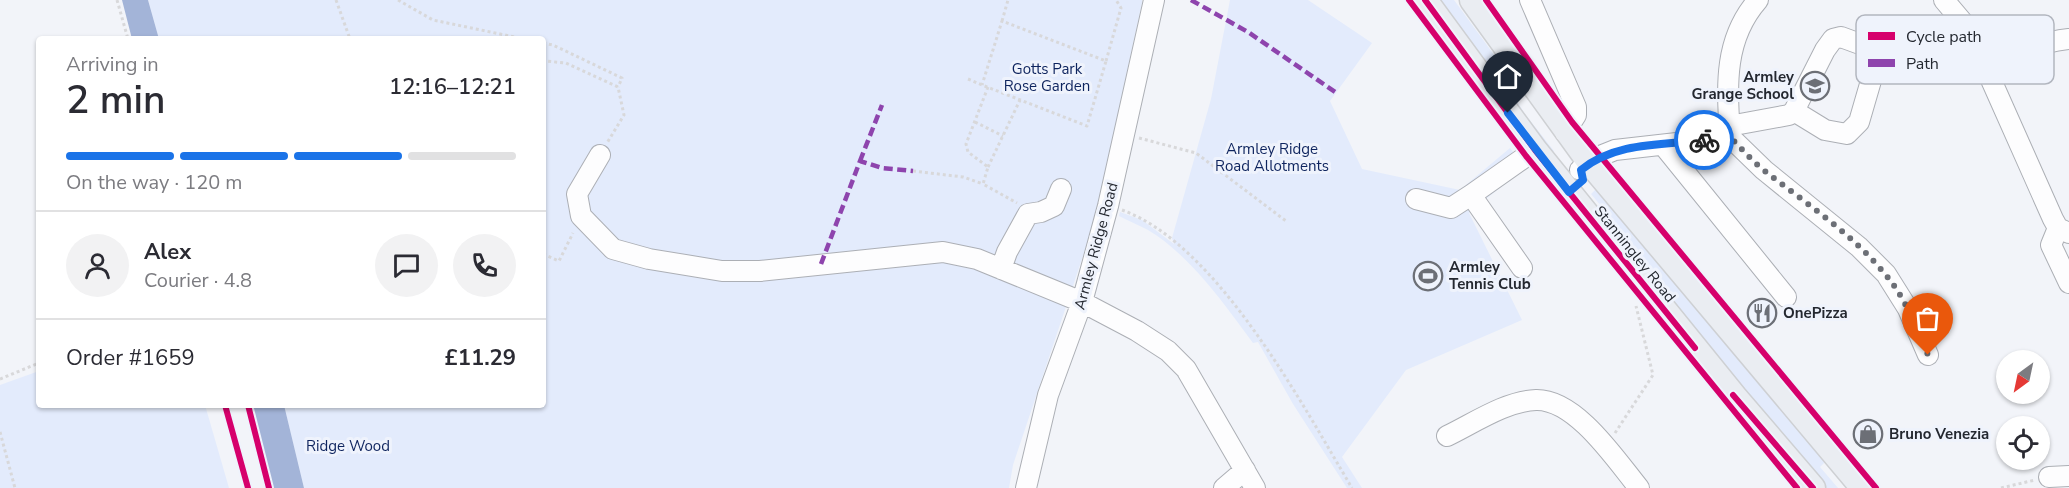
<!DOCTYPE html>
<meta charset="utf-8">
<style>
:root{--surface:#fff;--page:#f2f2f3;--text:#2b2b33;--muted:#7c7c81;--line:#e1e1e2;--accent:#1a73e8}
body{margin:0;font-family:"Nunito Sans",sans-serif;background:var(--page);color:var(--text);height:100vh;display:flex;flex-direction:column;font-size:22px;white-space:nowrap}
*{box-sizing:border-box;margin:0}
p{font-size:20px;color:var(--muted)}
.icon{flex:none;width:33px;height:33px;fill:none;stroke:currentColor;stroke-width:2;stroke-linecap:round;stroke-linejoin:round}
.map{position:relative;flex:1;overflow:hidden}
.side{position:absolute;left:36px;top:36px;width:510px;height:372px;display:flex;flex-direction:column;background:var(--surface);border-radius:6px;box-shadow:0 2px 4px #0004}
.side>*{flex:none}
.needle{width:39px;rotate:213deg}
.tools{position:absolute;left:1996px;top:350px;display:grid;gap:12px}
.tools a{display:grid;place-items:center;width:54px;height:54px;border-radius:50%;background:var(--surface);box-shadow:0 2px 4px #0004;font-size:30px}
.pin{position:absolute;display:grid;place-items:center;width:51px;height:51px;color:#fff;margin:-62px -26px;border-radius:50% 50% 50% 0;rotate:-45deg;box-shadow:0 0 6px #0007}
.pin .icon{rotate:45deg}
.courier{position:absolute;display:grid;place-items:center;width:60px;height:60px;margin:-30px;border:4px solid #1a73e8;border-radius:50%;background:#fff;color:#222;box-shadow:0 2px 8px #0007}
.overview em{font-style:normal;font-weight:600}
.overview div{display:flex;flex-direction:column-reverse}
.overview{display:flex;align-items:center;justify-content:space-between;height:102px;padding:0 30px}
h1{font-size:39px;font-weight:600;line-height:45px}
.bar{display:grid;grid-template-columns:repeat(4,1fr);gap:9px 6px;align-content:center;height:72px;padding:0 30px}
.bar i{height:8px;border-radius:4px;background:var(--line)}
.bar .selected{background:var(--accent)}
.bar p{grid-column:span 4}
.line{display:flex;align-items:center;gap:15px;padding:0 30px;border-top:2px solid var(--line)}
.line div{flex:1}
.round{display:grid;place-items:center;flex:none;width:63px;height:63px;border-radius:32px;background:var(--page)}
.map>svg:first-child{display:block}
.green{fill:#e3ebfc}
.water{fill:#a3b4d8}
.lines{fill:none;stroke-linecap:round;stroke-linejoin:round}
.minor-casing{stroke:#acafb5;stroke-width:22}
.major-casing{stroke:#ced0d3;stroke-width:27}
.path{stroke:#d8d8da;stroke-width:3;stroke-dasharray:3 3;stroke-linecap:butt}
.minor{stroke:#fdfdfe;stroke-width:20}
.major{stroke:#eaedf2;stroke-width:24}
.quiet{stroke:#8e44ad;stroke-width:4.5;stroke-dasharray:9 4.5;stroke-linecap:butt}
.cycleway-casing{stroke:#eff3fc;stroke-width:10}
.cycleway{stroke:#d6006c;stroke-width:6}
.done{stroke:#6c6f76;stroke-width:6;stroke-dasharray:0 10.8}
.route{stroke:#1a73e8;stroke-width:8}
.labels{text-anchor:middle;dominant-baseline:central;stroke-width:6;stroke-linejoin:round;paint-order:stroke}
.park-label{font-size:15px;fill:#0e245e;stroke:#eff3fc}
.poi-label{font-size:15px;font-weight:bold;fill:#242830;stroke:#eff3fc;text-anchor:start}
.street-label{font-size:15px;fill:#242830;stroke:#eff3fc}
.key{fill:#eff3fc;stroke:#b2b6bf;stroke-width:1.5}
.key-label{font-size:16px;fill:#242830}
</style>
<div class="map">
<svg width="2069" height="488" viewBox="0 0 2069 488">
<rect width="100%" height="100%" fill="#f2f4f9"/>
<path class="green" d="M148,0h994v3l-48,220 -81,242 -4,23h-705l-20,-83h259v-366h-384z
M1230,0h78l64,43 -42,58 32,68 98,21 50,-42 15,19 -56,46 53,107 -116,50 -64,87 20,31h-15l-54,-84 -35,-62 -5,1c-28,-38 -63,-88 -105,-113 -9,-5 -20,-9 -29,-14l1,-4 22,8 32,24 -2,-6 39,-139z
M1435,0h19l46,63 15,35 10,16 29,37 -5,4z
M1596,189l230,272 -6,6 18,21h-12l-188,-223 -11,-28 -36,-43z
M39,371v34h166l24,83h-229v-103z"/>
<path class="water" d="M122,0h26l11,39h-27z
M252,405h32l20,83h-31z"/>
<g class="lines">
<g class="minor-casing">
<path id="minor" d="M1530,0l46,107v8l-11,17
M1944,0l22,26 22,47c29,-20 47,-30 81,-34
M1988,73l65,146 5,9 11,5
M1794,111l31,-61 8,-11 8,-2 19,7
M1729,126l60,-11 5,-4 31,19 22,4 12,-12 18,-62
M1730,137l34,33 95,77 27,27 22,35 20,46
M1663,145l123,152
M600,155l-23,39 4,22 32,33 36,10 73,12h38l183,-19 34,7 105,43 55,29 31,20 18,18 69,119
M1580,170l20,-14 15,-6 115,-13c-3,-50 -7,-97 28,-137
M1416,199l35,9 20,-13
M2058,228l-7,17 18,38
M1522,268l-51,-73 64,-45
M1001,269l6,-17 21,-38 13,-2 13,-6 7,-17
M1447,436c27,-13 59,-35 89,-36 40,-1 80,60 103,88
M2049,477l20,-1
M1026,488l22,-93 34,-93 26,-96 46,-206
M1224,488l21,-18"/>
</g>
<g class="major-casing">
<path id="major" d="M1425,0l110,150 200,247 78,91
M1472,0l118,163 273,325"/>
</g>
<path class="path" d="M117,0l11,39
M336,0l14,39
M398,0l35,20 91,19
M1002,21l6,-21
M543,43l10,2 69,33 -4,9
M1106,61l15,-53 -5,-8
M543,63l2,-2 21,2 52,24 6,28 -17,28
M968,79l14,6 105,41 19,-65 -104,-40 -20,64
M988,87l-22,57 2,8 20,15 -5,17 34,19
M975,122l28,14
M1139,138l57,15 90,68
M988,167l32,-67
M913,171l50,6 20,7
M1122,210c95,34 180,194 230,278
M543,254l16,7 14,-28
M0,379l39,-16
M248,405l21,83
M0,432l15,56
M1615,433l38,-58 -17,-69
M2001,488l34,-8"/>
<use href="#minor" class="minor"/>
<use href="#major" class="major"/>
<path class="quiet" d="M1191,0l57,32 90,62
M860,161l22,-56
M821,264l39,-103 22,7 31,3"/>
<g class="cycleway-casing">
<path id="cycleway" d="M1409,0l117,156 271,332
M1425,0l110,150 160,198
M1486,0l86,122 304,366
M1733,395l80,93
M225,405l23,83
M248,405l21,83"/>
</g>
<use href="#cycleway" class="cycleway"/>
</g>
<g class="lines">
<path class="done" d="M1704,140l26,-3c12,12 23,25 36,35 41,32 86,62 119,102 20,23 31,53 43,81"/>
<path class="route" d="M1508,113l61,79 14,-12 -2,-10c34,-28 81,-25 123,-30"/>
</g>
<defs>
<g id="school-ring" transform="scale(1.5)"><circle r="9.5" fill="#eff3fc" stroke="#6c6f76" stroke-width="1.5"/><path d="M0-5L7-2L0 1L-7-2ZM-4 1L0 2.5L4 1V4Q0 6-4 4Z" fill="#6c6f76"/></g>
<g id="stadium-ring" transform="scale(1.5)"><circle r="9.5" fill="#eff3fc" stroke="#6c6f76" stroke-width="1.5"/><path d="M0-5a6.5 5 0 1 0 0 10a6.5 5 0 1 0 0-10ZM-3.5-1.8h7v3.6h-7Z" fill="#6c6f76"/></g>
<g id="restaurant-ring" transform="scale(1.5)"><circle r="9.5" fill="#eff3fc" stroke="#6c6f76" stroke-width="1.5"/><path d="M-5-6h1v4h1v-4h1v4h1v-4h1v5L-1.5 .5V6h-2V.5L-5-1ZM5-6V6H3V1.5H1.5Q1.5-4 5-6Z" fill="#6c6f76"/></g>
<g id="shop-ring" transform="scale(1.5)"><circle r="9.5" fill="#eff3fc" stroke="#6c6f76" stroke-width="1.5"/><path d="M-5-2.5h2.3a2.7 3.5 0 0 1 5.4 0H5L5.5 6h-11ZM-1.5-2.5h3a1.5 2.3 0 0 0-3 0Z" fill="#6c6f76"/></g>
</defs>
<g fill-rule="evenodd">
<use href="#school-ring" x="1815" y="86"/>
<use href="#stadium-ring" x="1428" y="276"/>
<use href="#restaurant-ring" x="1762" y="313"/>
<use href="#shop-ring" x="1868" y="434"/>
</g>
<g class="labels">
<g class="park-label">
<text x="1047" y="69">Gotts Park<tspan x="1047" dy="17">Rose Garden</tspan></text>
<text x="1272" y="149">Armley Ridge<tspan x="1272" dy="17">Road Allotments</tspan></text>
<text x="348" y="446">Ridge Wood</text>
</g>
<g class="poi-label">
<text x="1794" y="77" text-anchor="end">Armley<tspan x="1794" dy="17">Grange School</tspan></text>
<text x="1449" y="267">Armley<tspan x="1449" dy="17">Tennis Club</tspan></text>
<text x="1783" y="313">OnePizza</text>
<text x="1889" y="434">Bruno Venezia</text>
</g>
<g class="street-label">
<text transform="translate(1096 246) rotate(-75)">Armley Ridge Road</text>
<text transform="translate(1635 254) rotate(51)">Stanningley Road</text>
</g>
</g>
<rect x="1856" y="15" width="198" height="69" rx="9" class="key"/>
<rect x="1868" y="32" width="27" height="8" fill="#d6006c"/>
<rect x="1868" y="59" width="27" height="8" fill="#8e44ad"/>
<g class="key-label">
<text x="1906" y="42">Cycle path</text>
<text x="1906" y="69">Path</text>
</g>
</svg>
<div class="tools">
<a><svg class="needle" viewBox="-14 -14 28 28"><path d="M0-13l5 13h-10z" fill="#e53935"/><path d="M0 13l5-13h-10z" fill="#7c7c81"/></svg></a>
<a><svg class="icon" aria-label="locate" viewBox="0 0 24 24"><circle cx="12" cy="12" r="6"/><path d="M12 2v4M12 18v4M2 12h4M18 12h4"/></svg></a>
</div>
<div class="pin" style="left:1928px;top:355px;background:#ea580c"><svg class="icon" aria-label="bag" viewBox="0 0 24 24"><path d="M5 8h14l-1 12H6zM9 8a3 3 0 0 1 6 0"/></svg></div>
<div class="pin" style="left:1508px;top:113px;background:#1f2937"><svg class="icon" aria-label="home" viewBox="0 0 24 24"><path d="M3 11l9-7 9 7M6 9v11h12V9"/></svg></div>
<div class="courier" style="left:1704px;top:140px"><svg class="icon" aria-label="bike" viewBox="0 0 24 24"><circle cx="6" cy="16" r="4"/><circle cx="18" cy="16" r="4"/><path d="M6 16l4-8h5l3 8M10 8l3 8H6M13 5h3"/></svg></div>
<section class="side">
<div class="overview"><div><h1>2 min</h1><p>Arriving in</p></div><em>12:16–12:21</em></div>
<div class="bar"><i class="selected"></i><i class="selected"></i><i class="selected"></i><i></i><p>On the way · 120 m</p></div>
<div class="line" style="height:108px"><a class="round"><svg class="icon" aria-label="person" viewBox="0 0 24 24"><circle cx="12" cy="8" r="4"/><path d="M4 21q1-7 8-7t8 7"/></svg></a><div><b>Alex</b><p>Courier · 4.8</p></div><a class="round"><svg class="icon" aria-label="chat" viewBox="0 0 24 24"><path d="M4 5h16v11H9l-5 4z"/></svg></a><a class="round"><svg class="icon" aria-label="phone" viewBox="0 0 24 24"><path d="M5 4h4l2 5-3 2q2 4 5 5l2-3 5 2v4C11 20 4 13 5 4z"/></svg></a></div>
<div class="line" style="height:78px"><div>Order #1659</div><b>£11.29</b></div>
</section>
</div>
